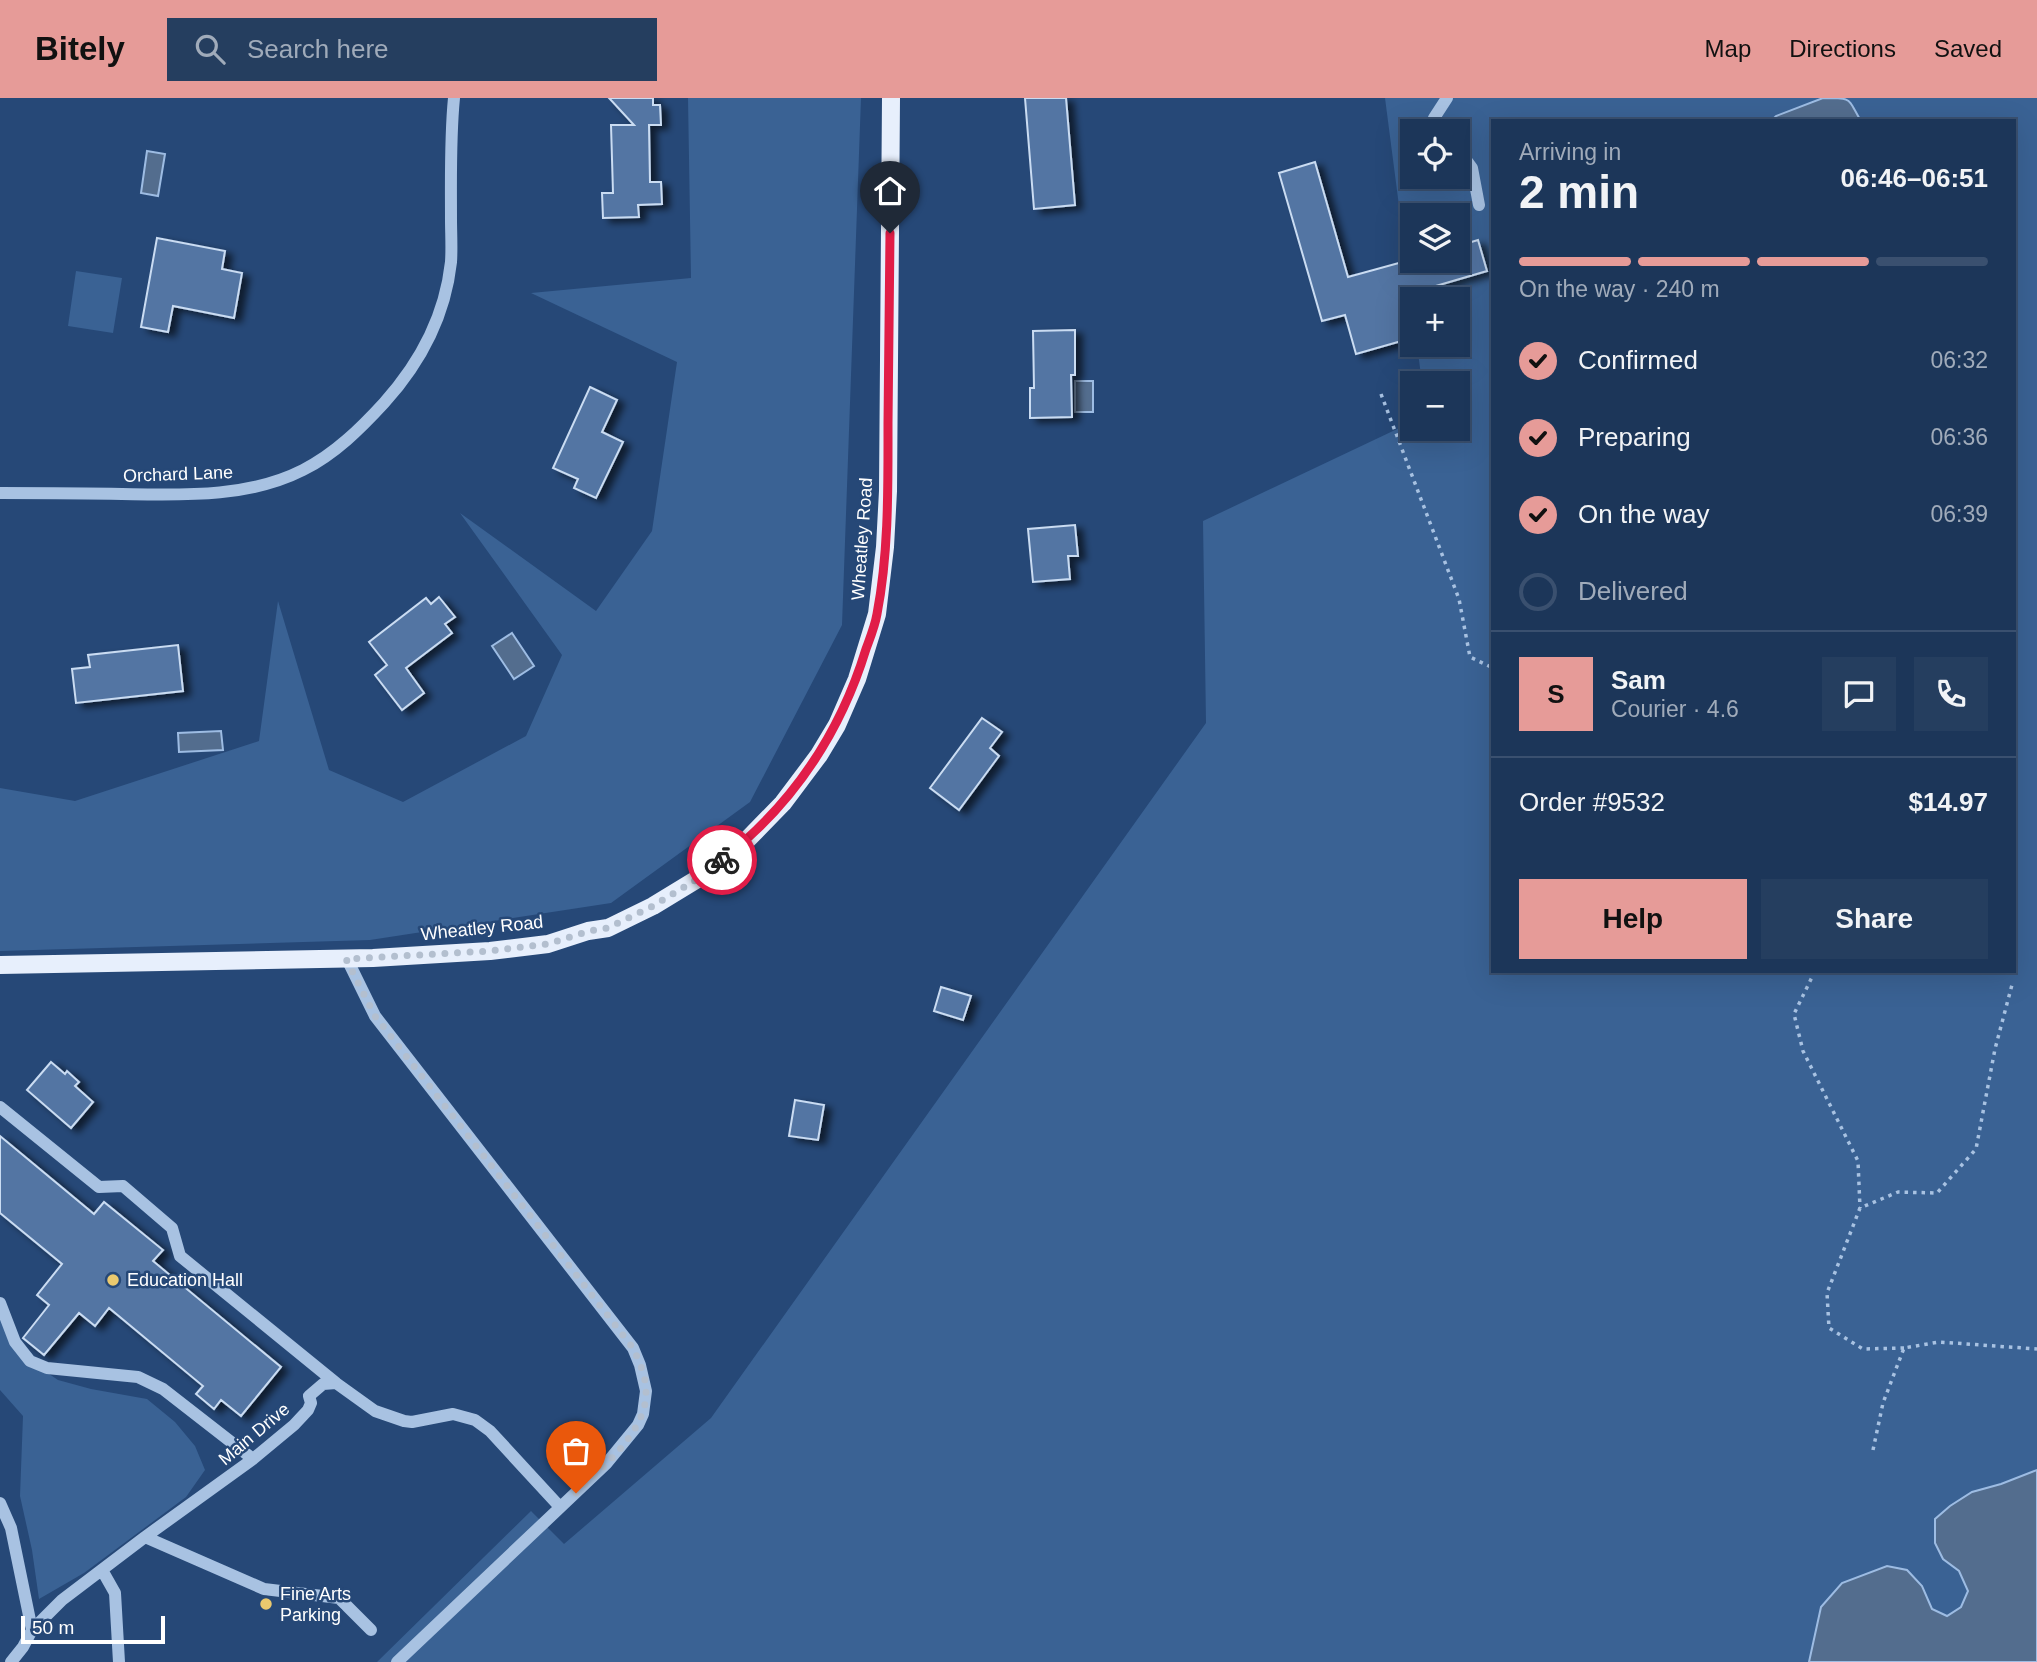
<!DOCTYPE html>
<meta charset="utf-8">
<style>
:root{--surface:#1c3659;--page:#253e5f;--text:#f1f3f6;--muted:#a0abba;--line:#3a506f;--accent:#e69b98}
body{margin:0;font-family:Helvetica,sans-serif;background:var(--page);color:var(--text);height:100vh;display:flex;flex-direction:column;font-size:26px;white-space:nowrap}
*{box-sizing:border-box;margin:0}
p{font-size:23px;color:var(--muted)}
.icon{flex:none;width:38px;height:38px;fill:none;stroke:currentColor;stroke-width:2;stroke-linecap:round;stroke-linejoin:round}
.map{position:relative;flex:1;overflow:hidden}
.sheet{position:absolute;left:1491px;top:21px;width:525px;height:854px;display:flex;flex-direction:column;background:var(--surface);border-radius:0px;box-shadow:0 7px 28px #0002,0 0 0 2px var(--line)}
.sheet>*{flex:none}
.controls{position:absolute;left:1400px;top:21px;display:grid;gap:14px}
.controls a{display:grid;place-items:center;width:70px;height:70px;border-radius:0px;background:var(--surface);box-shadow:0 7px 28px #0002,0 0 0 2px var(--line);font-size:35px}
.scale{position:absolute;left:21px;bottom:18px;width:144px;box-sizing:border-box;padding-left:7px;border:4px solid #fff;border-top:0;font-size:19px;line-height:24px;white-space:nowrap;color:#fff;-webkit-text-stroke:5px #264877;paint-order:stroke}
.pin{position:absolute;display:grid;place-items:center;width:60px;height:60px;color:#fff;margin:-72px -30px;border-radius:50% 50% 50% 0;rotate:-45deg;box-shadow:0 0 7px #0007}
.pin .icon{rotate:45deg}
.courier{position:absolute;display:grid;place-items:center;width:70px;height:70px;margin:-35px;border:5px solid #e11d48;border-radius:50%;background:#fff;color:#222;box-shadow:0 2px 9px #0007}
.summary em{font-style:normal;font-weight:800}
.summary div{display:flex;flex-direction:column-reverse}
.summary{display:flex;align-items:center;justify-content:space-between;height:119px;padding:0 28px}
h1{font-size:46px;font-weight:800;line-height:52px}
.bar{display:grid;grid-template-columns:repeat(4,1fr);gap:10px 7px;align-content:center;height:84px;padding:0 28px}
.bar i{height:9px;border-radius:5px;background:var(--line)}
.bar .current{background:var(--accent)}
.bar p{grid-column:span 4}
.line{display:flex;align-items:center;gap:18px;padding:0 28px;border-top:2px solid var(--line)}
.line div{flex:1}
.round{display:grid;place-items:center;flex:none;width:74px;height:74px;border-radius:0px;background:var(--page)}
ol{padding:0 28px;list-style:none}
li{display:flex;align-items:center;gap:21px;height:77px}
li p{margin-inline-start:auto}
li .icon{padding:7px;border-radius:50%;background:var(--accent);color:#111;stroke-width:4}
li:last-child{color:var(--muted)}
li i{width:38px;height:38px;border:4px solid var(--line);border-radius:50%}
.action{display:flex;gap:14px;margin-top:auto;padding:14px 28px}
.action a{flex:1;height:80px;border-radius:0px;background:var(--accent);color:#111;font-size:28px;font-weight:800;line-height:80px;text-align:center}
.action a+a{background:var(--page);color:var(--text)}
header{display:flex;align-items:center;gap:42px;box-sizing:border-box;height:98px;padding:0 35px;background:var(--accent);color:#111}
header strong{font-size:33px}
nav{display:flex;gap:38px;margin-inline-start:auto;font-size:24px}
.search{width:490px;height:63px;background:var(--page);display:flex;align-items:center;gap:18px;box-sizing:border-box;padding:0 24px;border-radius:0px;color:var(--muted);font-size:26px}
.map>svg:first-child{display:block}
.green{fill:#3a6294;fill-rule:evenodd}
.water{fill:#536d8e;stroke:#9dbce3;stroke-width:2}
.building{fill:#5375a3;stroke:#cadcf2;stroke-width:2;filter:url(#shadow)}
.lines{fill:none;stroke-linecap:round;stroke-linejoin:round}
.path{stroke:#a8c2e2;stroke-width:3.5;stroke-dasharray:3.5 5;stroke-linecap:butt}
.minor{stroke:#a8c2e2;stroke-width:12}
.major{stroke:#e7effc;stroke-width:18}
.done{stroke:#b3bfcf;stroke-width:7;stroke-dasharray:0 12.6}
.route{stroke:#e11d48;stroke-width:9}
.poi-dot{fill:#eac96e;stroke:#264877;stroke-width:2.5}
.labels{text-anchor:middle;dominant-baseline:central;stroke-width:5;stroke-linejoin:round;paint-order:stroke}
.street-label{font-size:18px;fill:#fff;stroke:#264877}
.poi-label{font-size:18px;fill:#fff;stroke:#264877;text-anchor:start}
</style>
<header>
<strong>Bitely</strong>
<div class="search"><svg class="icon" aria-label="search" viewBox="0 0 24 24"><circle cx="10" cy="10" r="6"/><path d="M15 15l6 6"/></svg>Search here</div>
<nav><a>Map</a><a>Directions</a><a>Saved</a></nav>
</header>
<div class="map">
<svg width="2037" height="1564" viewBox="0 0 2037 1564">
<defs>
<filter id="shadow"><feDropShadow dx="7" dy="4" stdDeviation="3.5" flood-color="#0009"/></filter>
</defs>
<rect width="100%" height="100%" fill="#264877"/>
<path class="green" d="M688,0h173l-19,527 -92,177 -139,101 -241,37 -370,11v-163l75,13 184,-60 19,-140 51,169 74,32 123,-66 36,-81 -102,-142 136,98 56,-80 25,-169 -146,-69 160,-15z
M1385,0h652v1564h-1660l154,-151 33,33 147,-126 495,-695 -3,-202 209,-99v7h46v-46h-36l-5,-38h41v-46h-46v7zM1493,23h521v850h-521zM1412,33h46v46h-46zM1412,117h46v46h-46z
M76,173l46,7 -9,55 -45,-7z
M0,1205l30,58 28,19 33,9 56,10 28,23 20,24 10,24 -19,27 -102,76 -45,26 -7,-49 -12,-54 3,-80 -23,-26z"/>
<path class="water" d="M1823,0c31,0 24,0 38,23h-90l5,-5z
M147,53l18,3 -7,42 -17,-3z
M1075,283h18v31h-18z
M512,535l22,33 -20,13 -22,-33z
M221,633l2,19 -44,2 -1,-19z
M2037,1372v192h-228l12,-55 21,-24 45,-17 20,4 15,16 10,23 15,7 14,-9 7,-16 -9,-20 -16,-12 -8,-16v-24l15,-13 22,-14 29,-8z"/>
<path class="building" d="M609,0h44v7h7l1,20h-12l1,57h11l1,22 -24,1 1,12 -36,1 -1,-25h11l-2,-68h23z
M1025,0h41l9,107 -41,4z
M1315,64l33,115 58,-16h52v-15l20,-6 9,31 -58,17 3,11h-20v39l-56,16 -11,-39 -23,6 -43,-148z
M157,140l68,13 -3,18 20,4 -8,45 -61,-12 -5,26 -27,-5z
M1075,232v45h-4l1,42 -42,1v-30h4l-1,-57z
M590,289l27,13 -15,32 21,10 -27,56 -22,-10 4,-9 -25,-11z
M1075,427l3,31h-10l2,23 -37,3 -5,-53z
M439,499l16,20 -10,7 7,9 -46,35 18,25 -22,17 -27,-35 12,-10 -18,-23 57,-44 5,6z
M178,547l5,46 -107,12 -4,-34 18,-2 -2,-12z
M982,620l20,14 -12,16 9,8 -40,54 -29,-22z
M941,889l30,9 -8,24 -29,-9z
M51,964l14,12 2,-3 12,11 -4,4 18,16 -22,26 -44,-38z
M795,1002l29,5 -6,35 -29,-4z
M0,1038l94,78 10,-12 59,48 -10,11 128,106 -40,49 -20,-16 -7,9 -18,-15 7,-8 -94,-78 -14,18 -16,-13 -35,42 -21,-17 26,-33 -12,-10 25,-31 -62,-51z"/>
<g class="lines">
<path class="path" d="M1381,296l78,205 11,58 23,11
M1815,873l-21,43 9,37 55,110 2,47
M1904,1250l-41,1 -34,-21 -2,-35 33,-85 38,-16 39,1 39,-44 19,-100 18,-68
M1873,1352l10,-47 21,-55 35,-6 98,7"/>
<path class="minor" d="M1444,33l-10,-13 13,-20
M1458,51l14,19 7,37
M0,395c41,0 81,0 122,1 60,1 126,4 181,-24 32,-16 58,-42 81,-67 37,-41 61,-86 67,-141 1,-14 0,-29 0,-43 0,-40 -1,-81 3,-121
M347,861l28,57 258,332 7,17 6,26 -3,23 -5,11 -32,39 -209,198
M0,1009l99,80 24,-1 49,42 8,28 156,127
M0,1205l15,39 15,19 17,7 91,9 25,12 90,70
M0,1405l11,25 21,102
M145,1439l119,52 75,9 32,32
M102,1472l13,23 4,69
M11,1564l12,-15 9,-17 30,-30 83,-63 108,-78 41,-34 14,-15 3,-7 -2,-7 14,-12 13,-1 39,28 29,10 8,1 41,-8 22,6 15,11 70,76"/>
<path class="major" d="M0,867l373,-7 117,-7 58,-7 40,-13 20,-3 45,-22 46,-28 45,-35 39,-40 36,-48 18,-30 20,-46 20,-65 8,-67 3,-56 3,-393"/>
</g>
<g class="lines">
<path class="done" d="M576,1395c26,-25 72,-63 70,-102 0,-15 -7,-30 -13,-43l-258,-332 -29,-57 144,-8 58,-7 41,-13 19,-3 45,-22 46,-28 23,-18"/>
<path class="route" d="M722,762c70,-55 118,-126 144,-211 4,-11 9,-23 11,-35 12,-62 11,-128 11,-191 1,-63 1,-127 2,-190"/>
</g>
<g class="poi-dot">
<circle cx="113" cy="1182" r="7"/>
<circle cx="266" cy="1506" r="7"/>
</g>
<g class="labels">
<g class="street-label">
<text transform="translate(178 376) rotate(-2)">Orchard Lane</text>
<text transform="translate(862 441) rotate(-86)">Wheatley Road</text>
<text transform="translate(482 830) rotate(-6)">Wheatley Road</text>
<text transform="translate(254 1336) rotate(-40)">Main Drive</text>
</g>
<g class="poi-label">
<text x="127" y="1182">Education Hall</text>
<text x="280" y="1496">Fine Arts<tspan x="280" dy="21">Parking</tspan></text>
</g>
</g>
</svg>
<div class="controls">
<a><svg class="icon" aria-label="locate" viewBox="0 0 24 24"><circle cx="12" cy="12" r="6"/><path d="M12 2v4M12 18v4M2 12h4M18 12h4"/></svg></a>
<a><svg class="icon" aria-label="layers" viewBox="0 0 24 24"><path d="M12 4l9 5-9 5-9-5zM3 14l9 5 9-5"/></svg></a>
<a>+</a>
<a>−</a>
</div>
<div class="scale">50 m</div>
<div class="pin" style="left:576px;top:1395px;background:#ea580c"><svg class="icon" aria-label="bag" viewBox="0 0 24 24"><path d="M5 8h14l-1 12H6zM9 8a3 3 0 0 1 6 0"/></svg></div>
<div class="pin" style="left:890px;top:135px;background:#1f2937"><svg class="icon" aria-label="home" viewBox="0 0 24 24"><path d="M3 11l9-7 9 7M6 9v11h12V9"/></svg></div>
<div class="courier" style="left:722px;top:762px"><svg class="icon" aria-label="bike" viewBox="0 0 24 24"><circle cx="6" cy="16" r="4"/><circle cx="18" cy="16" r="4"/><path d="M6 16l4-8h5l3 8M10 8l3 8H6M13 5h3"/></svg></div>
<section class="sheet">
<div class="summary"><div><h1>2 min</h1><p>Arriving in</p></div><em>06:46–06:51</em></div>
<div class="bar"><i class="current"></i><i class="current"></i><i class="current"></i><i></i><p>On the way · 240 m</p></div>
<ol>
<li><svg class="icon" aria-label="check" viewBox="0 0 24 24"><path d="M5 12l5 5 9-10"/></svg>Confirmed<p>06:32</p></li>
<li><svg class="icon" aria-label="check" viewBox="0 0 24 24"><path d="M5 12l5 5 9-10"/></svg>Preparing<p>06:36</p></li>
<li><svg class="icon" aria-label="check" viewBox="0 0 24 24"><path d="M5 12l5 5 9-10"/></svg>On the way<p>06:39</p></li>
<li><i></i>Delivered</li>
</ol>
<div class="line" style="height:126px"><b class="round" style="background:var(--accent);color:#111">S</b><div><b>Sam</b><p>Courier · 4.6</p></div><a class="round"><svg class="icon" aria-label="chat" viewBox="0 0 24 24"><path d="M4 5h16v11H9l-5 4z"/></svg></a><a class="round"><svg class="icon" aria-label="phone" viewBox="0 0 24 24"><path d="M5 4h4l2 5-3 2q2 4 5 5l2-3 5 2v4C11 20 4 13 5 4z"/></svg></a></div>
<div class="line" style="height:91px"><div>Order #9532</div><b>$14.97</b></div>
<div class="action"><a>Help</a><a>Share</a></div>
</section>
</div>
